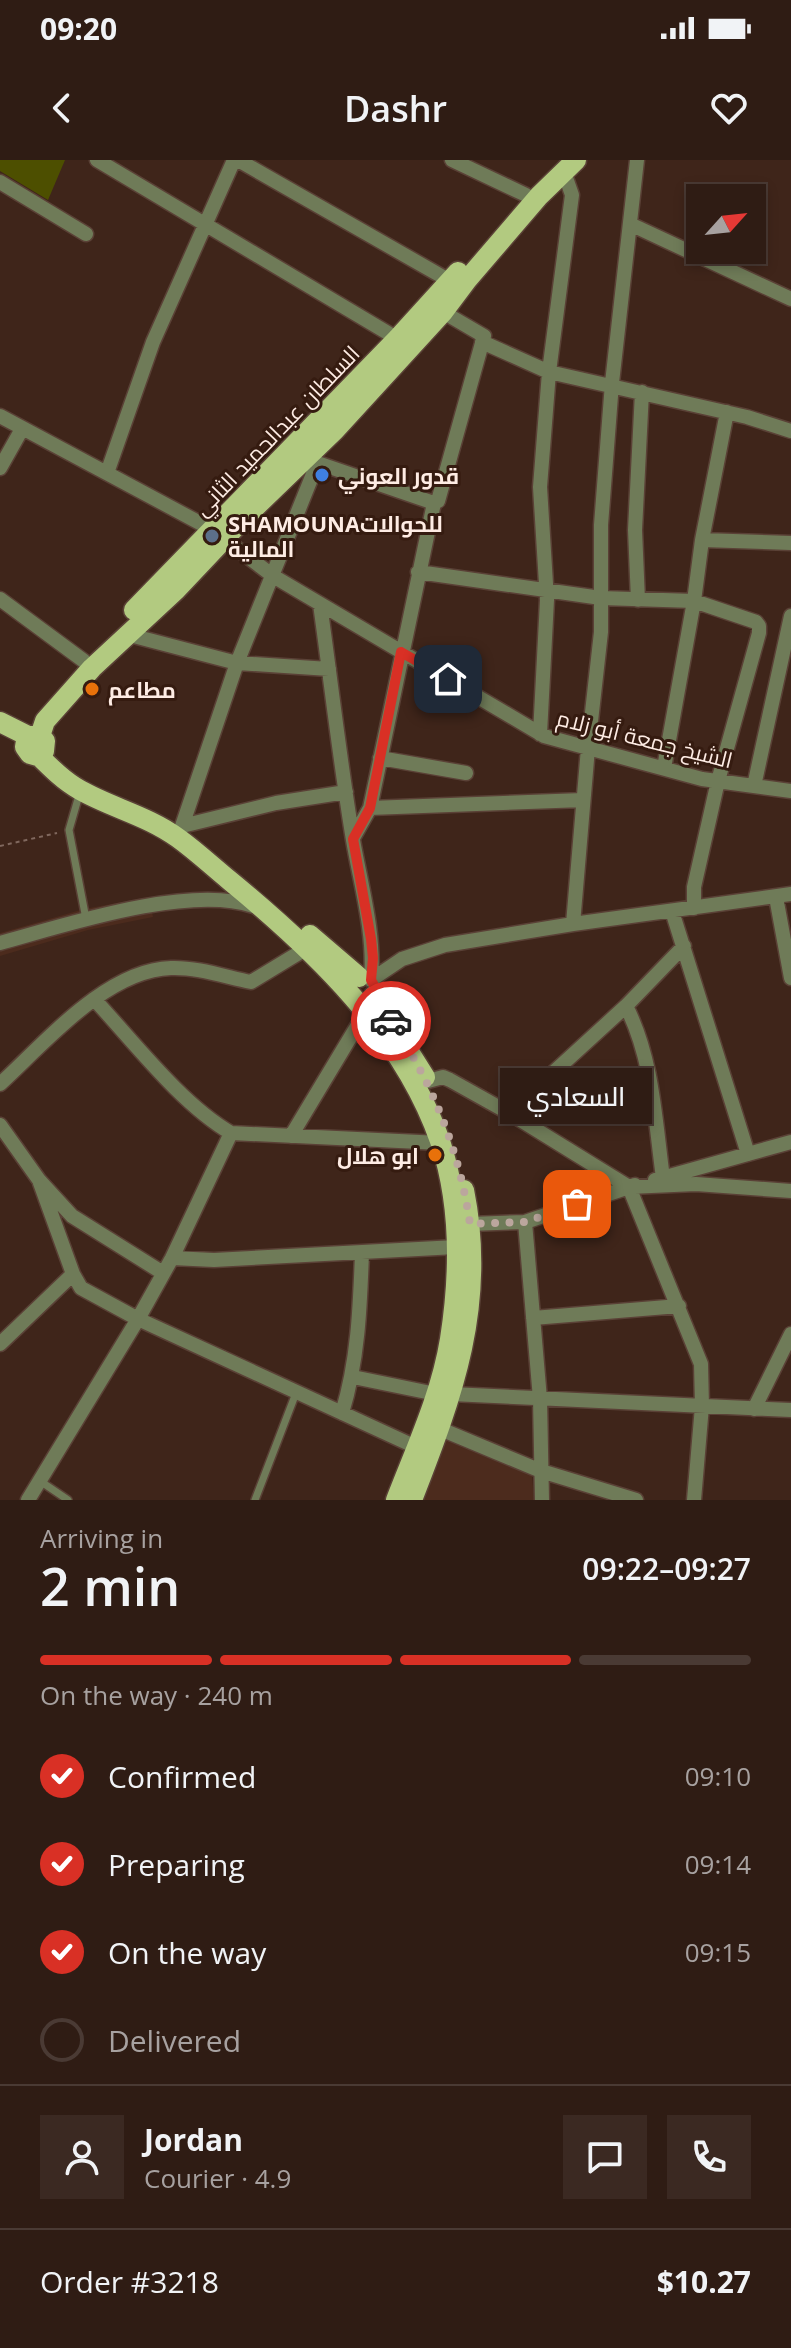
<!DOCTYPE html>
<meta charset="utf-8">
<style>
:root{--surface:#2f1c14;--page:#3b2922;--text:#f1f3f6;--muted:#a7a1a0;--line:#4a3a34;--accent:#d93025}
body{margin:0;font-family:"Open Sans",Cairo,sans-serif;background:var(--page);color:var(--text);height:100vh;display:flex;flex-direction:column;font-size:30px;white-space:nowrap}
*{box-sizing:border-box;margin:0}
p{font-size:26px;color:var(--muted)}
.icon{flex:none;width:44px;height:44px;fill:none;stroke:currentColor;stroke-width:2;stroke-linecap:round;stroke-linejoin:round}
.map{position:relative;height:1340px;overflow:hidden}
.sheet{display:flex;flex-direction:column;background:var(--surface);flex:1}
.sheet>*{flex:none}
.needle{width:52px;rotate:63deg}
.tools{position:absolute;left:686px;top:24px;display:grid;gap:16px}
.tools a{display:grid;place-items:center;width:80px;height:80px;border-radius:0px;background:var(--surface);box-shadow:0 4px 12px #0003,0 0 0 2px var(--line);font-size:40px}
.pin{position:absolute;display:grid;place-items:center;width:68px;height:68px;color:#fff;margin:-34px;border-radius:16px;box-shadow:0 4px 12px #0006}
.courier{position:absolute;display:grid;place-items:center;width:80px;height:80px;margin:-40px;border:6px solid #d93025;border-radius:50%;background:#fff;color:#222;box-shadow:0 2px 10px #0007}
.bubble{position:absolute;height:56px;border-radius:0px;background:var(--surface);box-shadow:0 4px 12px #0003,0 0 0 2px var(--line);font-size:26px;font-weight:600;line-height:56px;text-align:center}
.head em{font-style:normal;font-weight:600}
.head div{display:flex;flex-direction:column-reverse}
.head{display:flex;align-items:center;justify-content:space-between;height:136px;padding:0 40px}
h1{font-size:52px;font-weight:600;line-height:60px}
.bar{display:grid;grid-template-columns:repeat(4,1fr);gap:12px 8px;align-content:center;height:96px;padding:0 40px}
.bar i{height:10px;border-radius:6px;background:var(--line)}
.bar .current{background:var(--accent)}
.bar p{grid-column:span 4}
.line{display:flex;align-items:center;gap:20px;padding:0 40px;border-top:2px solid var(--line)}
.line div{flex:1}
.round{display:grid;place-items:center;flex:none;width:84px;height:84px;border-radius:0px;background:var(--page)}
ol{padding:0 40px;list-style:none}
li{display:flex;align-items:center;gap:24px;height:88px}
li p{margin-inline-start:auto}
li .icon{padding:8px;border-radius:50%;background:var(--accent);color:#fff;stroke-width:4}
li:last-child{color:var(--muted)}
li i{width:44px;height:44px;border:4px solid var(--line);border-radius:50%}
.status{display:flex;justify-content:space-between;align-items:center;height:56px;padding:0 40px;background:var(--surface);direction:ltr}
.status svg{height:22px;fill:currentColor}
header{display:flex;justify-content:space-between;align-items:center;height:104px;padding:0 40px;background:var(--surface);font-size:36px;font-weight:600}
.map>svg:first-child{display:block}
.built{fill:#4c2b1d}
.green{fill:#4d4f00}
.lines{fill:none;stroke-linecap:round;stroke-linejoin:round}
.lane-casing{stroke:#5a4136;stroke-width:10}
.street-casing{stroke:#5a4136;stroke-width:17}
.primary-casing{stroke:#5a4136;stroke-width:23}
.path{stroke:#80685e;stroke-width:2;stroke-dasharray:4 4;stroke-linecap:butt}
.lane{stroke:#6f7b58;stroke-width:7}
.street{stroke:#6f7b58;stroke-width:14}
.primary{stroke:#b2ca80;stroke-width:20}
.done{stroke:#bba69d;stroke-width:8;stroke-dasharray:0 14.4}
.route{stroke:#d93025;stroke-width:10}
.shop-dot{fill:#3f7fe0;stroke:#351b10;stroke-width:3}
.service-dot{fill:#5c6f8a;stroke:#351b10;stroke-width:3}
.food-dot{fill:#e8710a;stroke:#351b10;stroke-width:3}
.labels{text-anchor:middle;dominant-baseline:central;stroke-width:6;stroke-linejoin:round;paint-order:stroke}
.street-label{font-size:22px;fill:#feece4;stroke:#351b10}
.poi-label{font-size:22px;font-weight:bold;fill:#feece4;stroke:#351b10;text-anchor:start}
</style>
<div class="status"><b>09:20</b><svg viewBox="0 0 49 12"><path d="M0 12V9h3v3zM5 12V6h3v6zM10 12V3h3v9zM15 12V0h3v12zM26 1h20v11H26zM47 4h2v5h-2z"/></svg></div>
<header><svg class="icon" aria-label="back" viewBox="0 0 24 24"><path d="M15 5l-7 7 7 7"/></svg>Dashr<svg class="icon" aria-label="heart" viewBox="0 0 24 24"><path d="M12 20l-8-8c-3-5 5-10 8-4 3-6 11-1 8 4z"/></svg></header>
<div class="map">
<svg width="791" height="1340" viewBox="0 0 791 1340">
<rect width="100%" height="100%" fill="#3f251a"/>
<path class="built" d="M149,737l4,20 -65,13 -88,26v-23l84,-24z
M447,1277l85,38 2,25h-112z"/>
<path class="green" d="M0,0h65l-17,40 -48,-29z"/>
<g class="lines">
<g class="lane-casing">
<path id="lane" d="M80,632l-11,38 17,89
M40,1321l28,19
M255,1340l41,-107"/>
</g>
<g class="street-casing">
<path id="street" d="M97,0l306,182
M238,0l212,121
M452,0l74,35
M0,22l86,52
M630,64l161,75
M482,182l67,30 198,45 44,14
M0,256l213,114 60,46 271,160 158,43 89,12
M309,300l125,43 4,-2 46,-165 -41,-24
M0,308l22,-39
M107,313l46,-131 81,-182
M702,380l25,-128
M418,412l183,26 93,3 62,21 3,4v7l-41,148 -24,106v21
M0,439l84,62
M638,440l-3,-70 7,-138
M320,444c11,78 20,158 33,236 8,46 22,93 18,140
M126,474l111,29 92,6
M540,574l7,-134 -7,-113 9,-115 23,-177 -8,-23
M380,598l86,15
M664,608l30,-167 8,-61 89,3
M754,626l37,-170
M370,648l213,-8
M182,666l94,-23 70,-11
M178,678l59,-175 80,-199
M353,678l17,-30 64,-305
M776,737l15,81
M672,751l76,243
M573,764l15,-176 13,-116v-107l11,-142 25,-223
M0,783c65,-18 189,-59 253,-37
M371,820l31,-21 43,-14 128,-21 218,-30
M94,839c40,43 87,105 137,134l209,10
M626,846c27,53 29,114 37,172
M428,921l15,-4 7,3 59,33 120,74 67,-3 95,7
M0,924c45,-41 106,-114 171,-116 26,-1 55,9 80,14l56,-34
M509,953l117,-107 58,-60
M0,965l39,55 33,36 91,57
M291,976l74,-123
M39,1020l34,94 8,14 57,31 278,128
M655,1020l136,-38
M629,1027l72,177 1,42 -8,94
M525,1062l15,177 2,101
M470,1064l55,-2 110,-37
M172,1098l42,2 242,-13
M533,1158l146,-12
M0,1184l73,-70
M353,1217l83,17
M451,1234l340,16
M754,1249l37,-75
M342,1253c16,-52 18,-105 20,-160
M438,1268l103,43 95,29
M28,1340l110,-181 34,-61 59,-125"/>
</g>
<g class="primary-casing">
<path id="primary" d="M134,450l264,-272 60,-66
M0,562l30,15
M40,576h-9l-5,5 -1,6 5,7 7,2 7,-5 1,-10 -5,-5 5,-15 47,-53 84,-78 68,-72 91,-88 108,-118 24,-32 72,-84 37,-36
M38,595c13,13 26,26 42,35 32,18 68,26 98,48 18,13 34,28 51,42 85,70 174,154 211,261 21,63 20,134 10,198 -9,56 -34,109 -54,161
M310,775l49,42
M374,836l51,81
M412,1340c41,-105 75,-196 52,-310"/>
</g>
<path class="path" d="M0,686l57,-13"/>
<use href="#lane" class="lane"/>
<use href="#street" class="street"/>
<use href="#primary" class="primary"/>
</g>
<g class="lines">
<path class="done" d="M391,861c42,63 68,128 79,203l55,-2 52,-18"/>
<path class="route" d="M391,861l-17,-25 1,-9 -4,-7 2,-22 -2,-19 -18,-100 17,-31 31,-156 47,27"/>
</g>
<circle class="shop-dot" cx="322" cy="315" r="8"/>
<circle class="service-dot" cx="212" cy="376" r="8"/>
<g class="food-dot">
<circle cx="92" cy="529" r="8"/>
<circle cx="435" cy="995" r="8"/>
</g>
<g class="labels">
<g class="street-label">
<text transform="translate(276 270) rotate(-46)">السلطان عبدالحميد الثاني</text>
<text transform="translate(645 578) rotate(14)">الشيخ جمعة أبو زلام</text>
</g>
<g class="poi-label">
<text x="338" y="315">قدور العوني</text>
<text x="228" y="363">SHAMOUNAللحوالات<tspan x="228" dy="25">المالية</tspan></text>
<text x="108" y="529">مطاعم</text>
<text x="419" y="995" text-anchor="end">ابو هلال</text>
</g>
</g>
</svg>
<div class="tools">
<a><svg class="needle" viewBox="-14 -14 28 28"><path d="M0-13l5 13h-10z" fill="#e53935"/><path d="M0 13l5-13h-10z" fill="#a7a1a0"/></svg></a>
</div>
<div class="pin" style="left:577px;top:1044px;background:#ea580c"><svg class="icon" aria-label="bag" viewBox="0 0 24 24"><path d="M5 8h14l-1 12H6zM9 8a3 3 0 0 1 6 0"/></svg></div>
<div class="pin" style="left:448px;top:519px;background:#1f2937"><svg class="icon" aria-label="home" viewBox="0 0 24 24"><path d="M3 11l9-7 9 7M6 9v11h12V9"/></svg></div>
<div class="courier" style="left:391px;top:861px"><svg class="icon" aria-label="car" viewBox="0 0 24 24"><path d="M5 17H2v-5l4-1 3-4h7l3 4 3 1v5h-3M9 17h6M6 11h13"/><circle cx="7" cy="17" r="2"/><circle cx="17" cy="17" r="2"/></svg></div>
<div class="bubble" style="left:500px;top:908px;width:152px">السعادي</div>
</div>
<section class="sheet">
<div class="head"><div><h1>2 min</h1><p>Arriving in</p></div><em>09:22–09:27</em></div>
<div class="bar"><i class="current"></i><i class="current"></i><i class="current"></i><i></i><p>On the way · 240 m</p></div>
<ol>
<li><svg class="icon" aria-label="check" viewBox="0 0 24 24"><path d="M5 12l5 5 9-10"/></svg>Confirmed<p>09:10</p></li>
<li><svg class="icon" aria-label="check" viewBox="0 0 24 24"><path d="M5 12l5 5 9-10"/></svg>Preparing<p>09:14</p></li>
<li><svg class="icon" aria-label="check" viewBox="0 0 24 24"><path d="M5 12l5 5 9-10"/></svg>On the way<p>09:15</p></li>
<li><i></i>Delivered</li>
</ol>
<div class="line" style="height:144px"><a class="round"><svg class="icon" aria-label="person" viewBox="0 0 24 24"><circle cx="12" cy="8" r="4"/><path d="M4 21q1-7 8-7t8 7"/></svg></a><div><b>Jordan</b><p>Courier · 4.9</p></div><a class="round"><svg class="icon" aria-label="chat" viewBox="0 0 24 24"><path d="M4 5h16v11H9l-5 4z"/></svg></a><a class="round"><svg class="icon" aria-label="phone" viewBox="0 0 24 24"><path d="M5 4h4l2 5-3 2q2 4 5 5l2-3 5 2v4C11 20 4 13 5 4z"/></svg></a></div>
<div class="line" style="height:104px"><div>Order #3218</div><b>$10.27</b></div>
</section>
